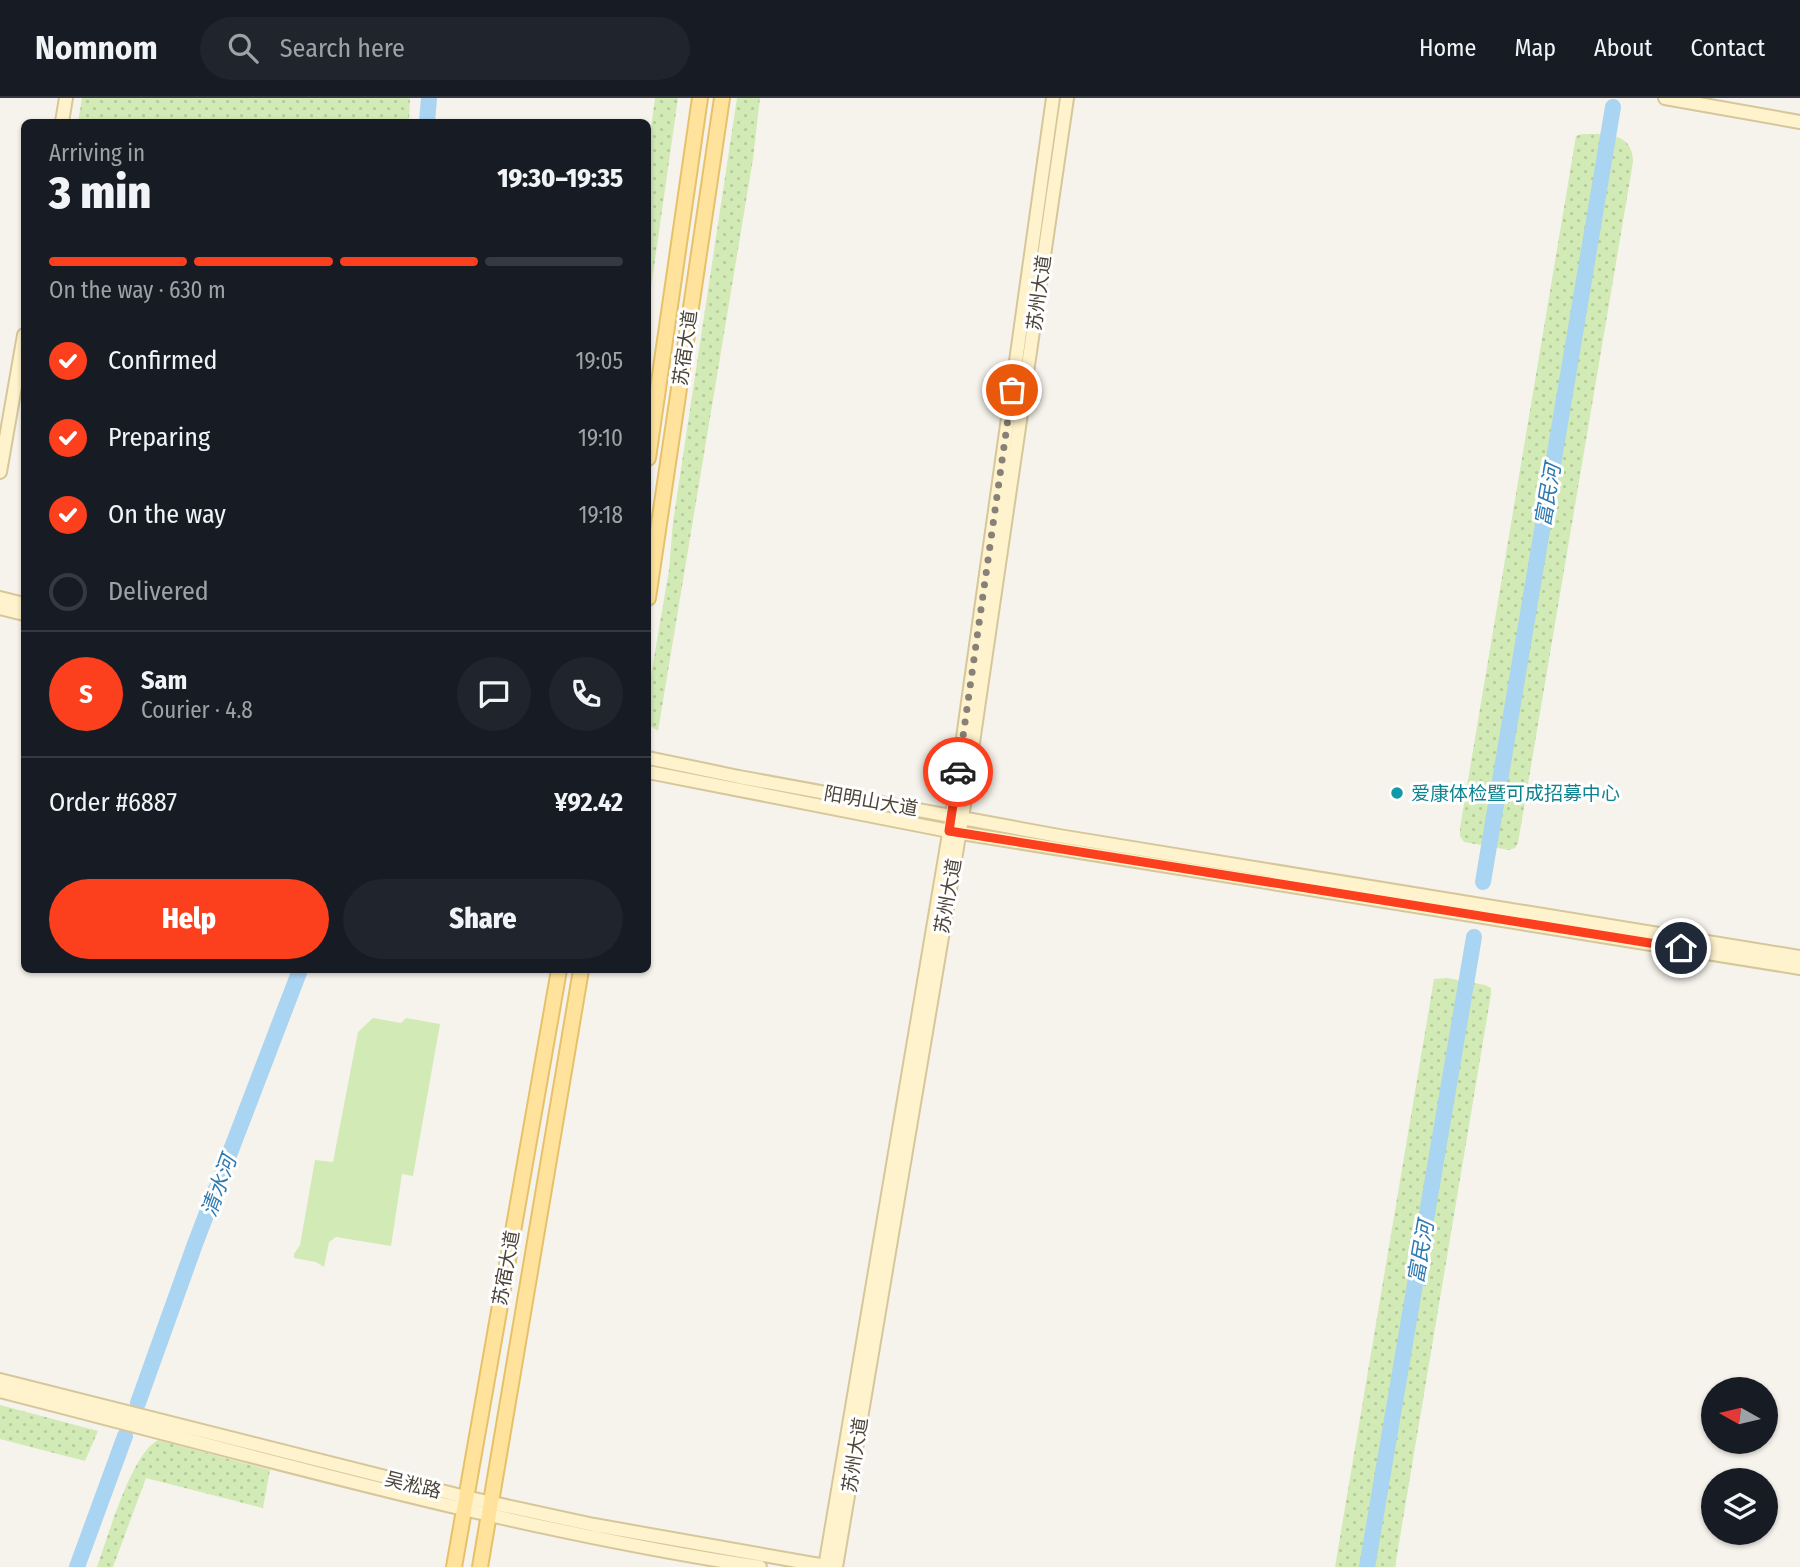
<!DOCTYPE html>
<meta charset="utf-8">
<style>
:root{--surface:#171b24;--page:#20242c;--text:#f1f3f6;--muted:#9ea1a6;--line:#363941;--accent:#fc3f1d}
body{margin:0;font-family:"Fira Sans Condensed","Noto Sans SC",sans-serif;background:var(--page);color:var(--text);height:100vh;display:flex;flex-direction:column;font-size:26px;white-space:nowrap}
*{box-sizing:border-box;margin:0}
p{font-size:23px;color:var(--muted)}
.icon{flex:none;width:38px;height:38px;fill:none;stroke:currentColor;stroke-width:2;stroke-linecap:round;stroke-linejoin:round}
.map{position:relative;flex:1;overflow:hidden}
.panel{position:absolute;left:21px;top:21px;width:630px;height:854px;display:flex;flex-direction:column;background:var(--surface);border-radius:10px;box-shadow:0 2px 5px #0004}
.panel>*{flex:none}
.needle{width:46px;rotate:278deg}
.fabs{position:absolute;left:1701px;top:1279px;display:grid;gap:14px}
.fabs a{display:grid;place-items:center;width:77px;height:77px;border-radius:50%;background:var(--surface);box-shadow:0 2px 5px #0004;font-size:35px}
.pin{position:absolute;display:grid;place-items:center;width:60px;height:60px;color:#fff;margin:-30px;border:4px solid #fff;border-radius:50%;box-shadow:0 2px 7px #0007}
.courier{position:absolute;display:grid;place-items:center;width:70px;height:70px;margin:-35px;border:5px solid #fc3f1d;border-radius:50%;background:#fff;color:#222;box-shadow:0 2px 9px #0007}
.head em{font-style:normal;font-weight:800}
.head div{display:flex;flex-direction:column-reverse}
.head{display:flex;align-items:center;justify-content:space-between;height:119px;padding:0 28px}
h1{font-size:46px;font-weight:800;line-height:52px}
.bar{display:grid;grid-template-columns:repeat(4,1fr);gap:10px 7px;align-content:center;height:84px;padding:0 28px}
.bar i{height:9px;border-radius:5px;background:var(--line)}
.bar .selected{background:var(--accent)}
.bar p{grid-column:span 4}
.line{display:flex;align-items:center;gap:18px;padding:0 28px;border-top:2px solid var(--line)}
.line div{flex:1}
.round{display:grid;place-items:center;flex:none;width:74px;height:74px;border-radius:37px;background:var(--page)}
ol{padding:0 28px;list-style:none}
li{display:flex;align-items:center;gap:21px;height:77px}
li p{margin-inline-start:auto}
li .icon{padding:7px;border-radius:50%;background:var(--accent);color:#fff;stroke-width:4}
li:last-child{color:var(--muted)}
li i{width:38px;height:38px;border:4px solid var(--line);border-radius:50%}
.primary-button{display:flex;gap:14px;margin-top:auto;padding:14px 28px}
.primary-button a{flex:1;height:80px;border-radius:42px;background:var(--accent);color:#fff;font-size:28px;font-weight:800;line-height:80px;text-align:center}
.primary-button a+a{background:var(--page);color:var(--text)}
header{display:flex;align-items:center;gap:42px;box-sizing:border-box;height:98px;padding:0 35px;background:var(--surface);border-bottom:2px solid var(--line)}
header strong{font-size:33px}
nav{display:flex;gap:38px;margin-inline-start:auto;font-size:24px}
.search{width:490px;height:63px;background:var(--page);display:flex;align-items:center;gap:18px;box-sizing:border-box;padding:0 24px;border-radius:38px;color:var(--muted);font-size:26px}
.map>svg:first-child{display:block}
.grass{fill:url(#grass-dots)}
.park{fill:#d2eab5}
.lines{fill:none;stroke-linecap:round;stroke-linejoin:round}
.river{stroke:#a9d4f2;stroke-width:16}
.secondary-casing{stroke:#d6c79b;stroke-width:16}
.primary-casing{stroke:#e6c16a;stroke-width:18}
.secondary{stroke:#fff3cd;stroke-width:12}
.primary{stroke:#ffe39c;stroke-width:14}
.done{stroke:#878178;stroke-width:7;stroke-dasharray:0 12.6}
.route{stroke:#fc3f1d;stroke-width:9}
.culture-dot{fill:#0f9aa8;stroke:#fff;stroke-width:2.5}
.labels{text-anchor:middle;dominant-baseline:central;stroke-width:6;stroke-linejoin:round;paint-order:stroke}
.street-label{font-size:19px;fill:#4b4439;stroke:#fff}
.culture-label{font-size:19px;fill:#0d838f;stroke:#fff;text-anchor:start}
.water-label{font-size:21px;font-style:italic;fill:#2e7ab2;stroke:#fff}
</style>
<header>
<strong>Nomnom</strong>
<div class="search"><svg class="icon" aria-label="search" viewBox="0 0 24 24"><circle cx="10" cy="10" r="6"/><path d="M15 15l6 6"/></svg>Search here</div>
<nav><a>Home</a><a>Map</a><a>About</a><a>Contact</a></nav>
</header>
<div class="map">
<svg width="1800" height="1469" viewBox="0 0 1800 1469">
<defs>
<pattern id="grass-dots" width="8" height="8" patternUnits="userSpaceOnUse" patternTransform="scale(1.75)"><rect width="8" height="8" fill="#d2eab5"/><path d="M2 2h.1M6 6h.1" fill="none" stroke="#b6ca9c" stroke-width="1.8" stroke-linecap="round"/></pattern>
</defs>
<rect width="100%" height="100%" fill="#f6f3ec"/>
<path class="grass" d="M82,0h328l-1,24h-331z
M655,0h23l-30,211v-158z
M737,0h23l-7,61 -95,572 -8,-5 -2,-5v-28l21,-123 4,-48z
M1582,36c24,0 51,-2 51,28l-115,681 -3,5 -6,2 -45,-8 -4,-6v-8l116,-692z
M1447,880l38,7 6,3v6l-96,573h-60l99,-588z
M0,1307l98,26 -13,30 -85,-22z
M158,1342l112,30 -7,38 -117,-30 -33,89h-16c11,-30 34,-113 61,-127z"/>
<path class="park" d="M373,920l28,5 5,-5 34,6 -27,152 -11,-2 -11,72 -55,-9 -7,5 -5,25 -8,-5 -22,-4v-4l6,-9 15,-85 18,2 25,-130z"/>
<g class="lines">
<path class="river" d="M427,24l2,-24
M1483,784l130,-775
M138,1305l57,-159 105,-274
M77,1469l48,-131
M1367,1469l107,-630"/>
<g class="secondary-casing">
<path id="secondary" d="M1665,0l135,24
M62,24l4,-24
M0,374l24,-137
M0,500l24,6
M0,510l24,6
M648,660l91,19 320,59 741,121
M648,674l301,59 851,137
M0,1282l465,117 129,28 237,42
M0,1293c252,64 502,137 760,176
M825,1469l127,-751 101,-718
M836,1469l126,-749 105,-720"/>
</g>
<g class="primary-casing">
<path id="primary" d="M648,360l52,-360
M648,500l74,-500
M454,1469l105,-597
M480,1469l101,-597"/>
</g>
<use href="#secondary" class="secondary"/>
<use href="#primary" class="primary"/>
</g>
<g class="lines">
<path class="done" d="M958,674l54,-382"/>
<path class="route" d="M958,674l-9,59 732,117"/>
</g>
<circle class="culture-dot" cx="1397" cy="695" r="7"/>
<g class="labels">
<g class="street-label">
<text transform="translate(1039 195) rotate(-82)">苏州大道</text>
<text transform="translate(685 250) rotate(-82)">苏宿大道</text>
<text transform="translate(871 703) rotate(10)">阳明山大道</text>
<text transform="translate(948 798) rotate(-80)">苏州大道</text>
<text transform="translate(506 1170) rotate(-80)">苏宿大道</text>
<text transform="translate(855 1357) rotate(-81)">苏州大道</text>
<text transform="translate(413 1387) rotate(14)">吴淞路</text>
</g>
<g class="culture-label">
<text x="1411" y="695">爱康体检暨可成招募中心</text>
</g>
<g class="water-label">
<text transform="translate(1548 397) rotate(-80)">富民河</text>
<text transform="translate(219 1088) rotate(-70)">清水河</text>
<text transform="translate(1421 1154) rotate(-80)">富民河</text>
</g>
</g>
</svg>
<div class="fabs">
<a><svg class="needle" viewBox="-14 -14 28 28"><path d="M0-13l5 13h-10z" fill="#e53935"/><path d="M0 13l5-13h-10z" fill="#9ea1a6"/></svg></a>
<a><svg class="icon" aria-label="layers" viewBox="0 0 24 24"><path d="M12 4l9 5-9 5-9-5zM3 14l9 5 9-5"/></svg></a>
</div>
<div class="pin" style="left:1012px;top:292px;background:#ea580c"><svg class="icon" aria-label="bag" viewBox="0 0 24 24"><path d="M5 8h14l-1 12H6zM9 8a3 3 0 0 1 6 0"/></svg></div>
<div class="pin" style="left:1681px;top:850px;background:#1f2937"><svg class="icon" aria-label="home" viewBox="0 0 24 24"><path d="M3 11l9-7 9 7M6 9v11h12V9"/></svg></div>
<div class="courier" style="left:958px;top:674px"><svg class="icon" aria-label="car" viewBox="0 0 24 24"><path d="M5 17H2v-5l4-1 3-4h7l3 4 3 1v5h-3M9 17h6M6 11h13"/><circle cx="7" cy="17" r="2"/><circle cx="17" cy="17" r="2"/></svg></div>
<section class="panel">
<div class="head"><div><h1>3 min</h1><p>Arriving in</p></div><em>19:30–19:35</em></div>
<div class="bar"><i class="selected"></i><i class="selected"></i><i class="selected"></i><i></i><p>On the way · 630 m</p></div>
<ol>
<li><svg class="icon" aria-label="check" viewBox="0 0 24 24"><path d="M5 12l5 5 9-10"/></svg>Confirmed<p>19:05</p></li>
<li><svg class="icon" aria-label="check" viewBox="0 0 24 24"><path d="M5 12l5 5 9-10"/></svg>Preparing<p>19:10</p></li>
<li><svg class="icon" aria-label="check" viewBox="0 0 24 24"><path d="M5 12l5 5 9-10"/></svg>On the way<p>19:18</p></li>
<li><i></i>Delivered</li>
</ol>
<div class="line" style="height:126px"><b class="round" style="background:var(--accent);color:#fff">S</b><div><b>Sam</b><p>Courier · 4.8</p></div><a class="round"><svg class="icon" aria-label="chat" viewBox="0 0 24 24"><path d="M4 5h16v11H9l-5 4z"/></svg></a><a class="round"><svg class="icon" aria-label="phone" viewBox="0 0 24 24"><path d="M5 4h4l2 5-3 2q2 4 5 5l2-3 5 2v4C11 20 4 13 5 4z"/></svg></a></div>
<div class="line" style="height:91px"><div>Order #6887</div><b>¥92.42</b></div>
<div class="primary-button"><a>Help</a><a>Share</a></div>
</section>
</div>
